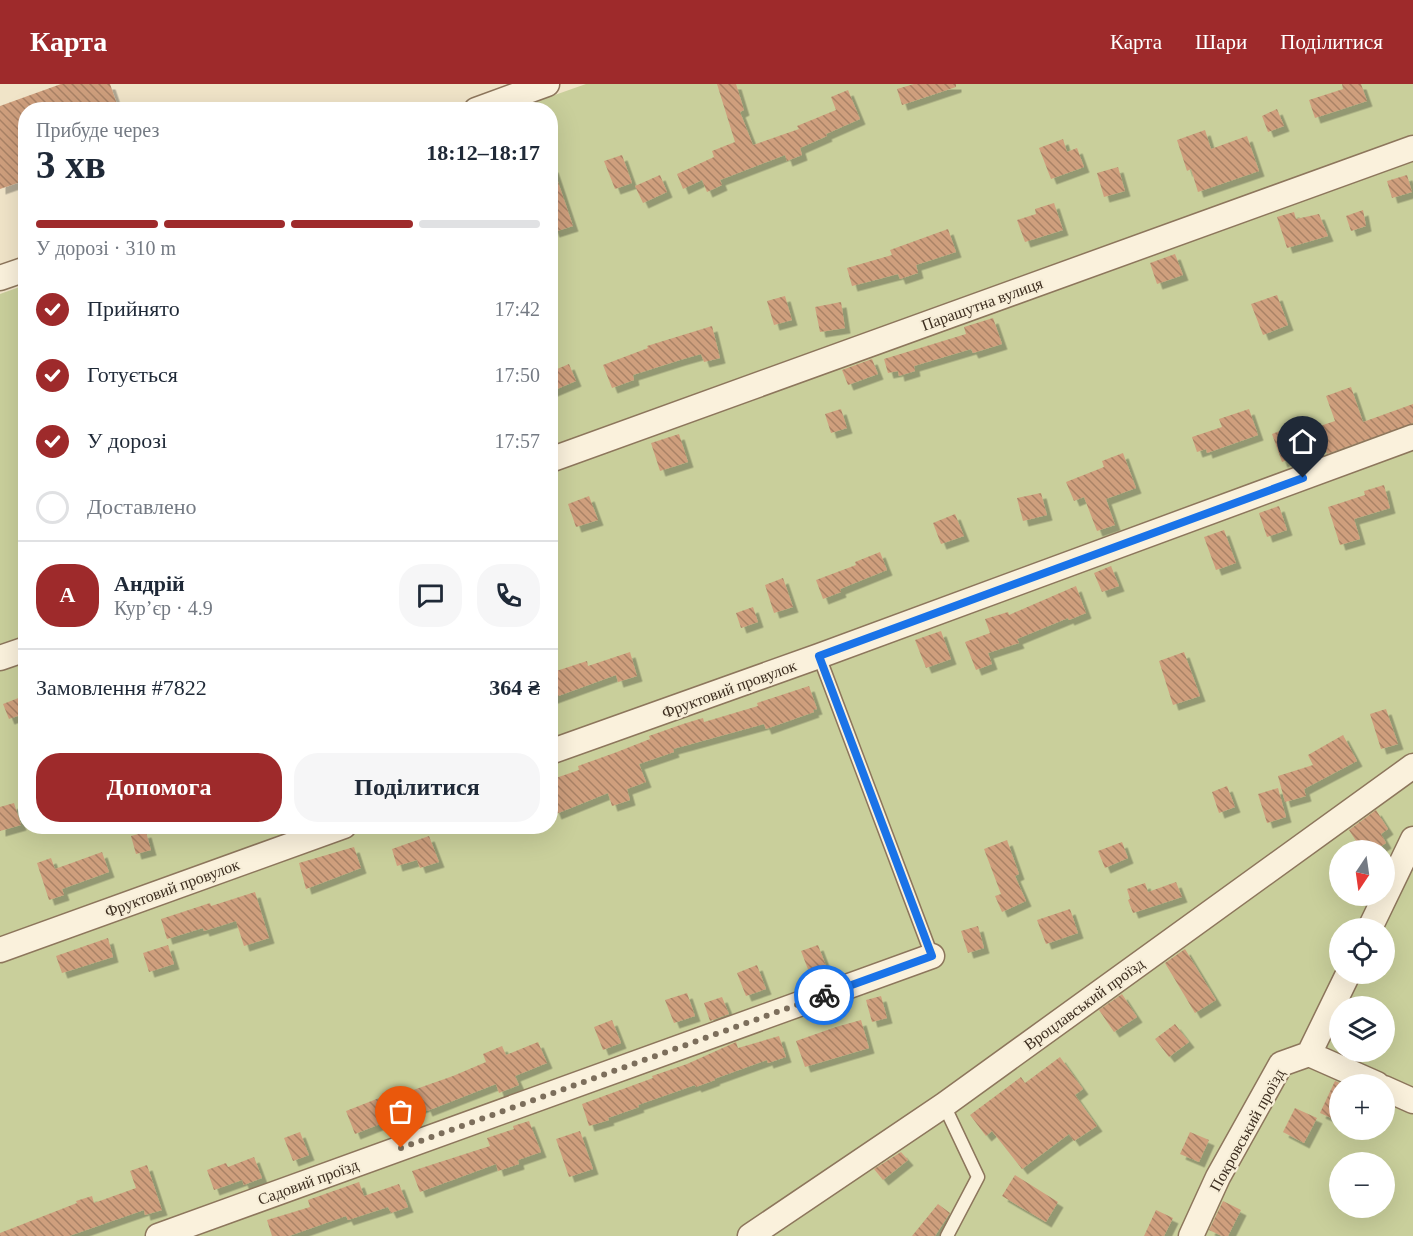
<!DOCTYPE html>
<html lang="uk">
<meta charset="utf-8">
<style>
:root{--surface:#fff;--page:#f6f6f7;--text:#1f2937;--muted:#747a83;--line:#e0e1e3;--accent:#9e2a2b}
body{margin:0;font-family:"Times New Roman",serif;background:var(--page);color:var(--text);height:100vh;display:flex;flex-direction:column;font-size:22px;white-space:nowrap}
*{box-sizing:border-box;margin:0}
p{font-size:20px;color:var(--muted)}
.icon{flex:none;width:33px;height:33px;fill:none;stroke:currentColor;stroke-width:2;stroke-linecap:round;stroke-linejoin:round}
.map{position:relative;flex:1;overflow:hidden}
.drawer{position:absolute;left:18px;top:18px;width:540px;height:732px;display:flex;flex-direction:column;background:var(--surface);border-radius:24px;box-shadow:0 6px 24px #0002}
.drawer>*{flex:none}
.needle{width:39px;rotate:193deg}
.fabs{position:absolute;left:1329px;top:756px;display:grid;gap:12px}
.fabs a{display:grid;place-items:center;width:66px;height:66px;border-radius:50%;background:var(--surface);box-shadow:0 6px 24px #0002;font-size:30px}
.pin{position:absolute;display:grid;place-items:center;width:51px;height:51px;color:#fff;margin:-62px -26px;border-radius:50% 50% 50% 0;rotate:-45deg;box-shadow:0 0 6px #0007}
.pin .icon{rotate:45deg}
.courier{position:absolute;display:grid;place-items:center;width:60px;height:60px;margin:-30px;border:4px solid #1a73e8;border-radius:50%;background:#fff;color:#222;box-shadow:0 2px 8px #0007}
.summary em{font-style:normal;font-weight:700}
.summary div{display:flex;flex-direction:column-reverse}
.summary{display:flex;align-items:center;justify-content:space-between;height:102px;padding:0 18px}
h1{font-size:39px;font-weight:700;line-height:45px}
.bar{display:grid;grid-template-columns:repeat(4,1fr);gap:9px 6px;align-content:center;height:72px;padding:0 18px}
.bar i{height:8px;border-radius:4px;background:var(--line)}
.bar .active{background:var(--accent)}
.bar p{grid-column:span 4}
.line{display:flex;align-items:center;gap:15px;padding:0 18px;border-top:2px solid var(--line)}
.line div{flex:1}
.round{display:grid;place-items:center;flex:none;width:63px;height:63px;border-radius:24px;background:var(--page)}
ol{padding:0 18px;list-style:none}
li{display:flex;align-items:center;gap:18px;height:66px}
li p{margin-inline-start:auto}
li .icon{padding:6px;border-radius:50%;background:var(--accent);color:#fff;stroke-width:4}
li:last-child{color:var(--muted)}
li i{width:33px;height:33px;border:3px solid var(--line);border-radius:50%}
.primary-button{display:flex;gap:12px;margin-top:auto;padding:12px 18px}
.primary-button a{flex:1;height:69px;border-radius:24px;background:var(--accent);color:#fff;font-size:24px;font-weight:700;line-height:69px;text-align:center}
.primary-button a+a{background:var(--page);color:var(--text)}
header{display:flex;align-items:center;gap:36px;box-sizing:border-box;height:84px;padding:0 30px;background:var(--accent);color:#fff}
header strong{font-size:28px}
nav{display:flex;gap:33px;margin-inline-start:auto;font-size:21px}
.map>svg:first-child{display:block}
.garden{fill:#c9cf9b;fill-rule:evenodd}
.building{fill:url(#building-back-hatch);filter:url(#shadow)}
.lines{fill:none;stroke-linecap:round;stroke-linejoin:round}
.lane-casing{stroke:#8d765c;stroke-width:15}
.street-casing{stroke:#8d765c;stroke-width:27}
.lane{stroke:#faf1dc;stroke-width:12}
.street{stroke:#faf1dc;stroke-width:24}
.done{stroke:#7c6e5b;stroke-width:6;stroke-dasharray:0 10.8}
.route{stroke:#1a73e8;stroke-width:8}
.labels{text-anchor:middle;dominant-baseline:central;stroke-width:4.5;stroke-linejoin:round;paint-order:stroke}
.street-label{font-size:16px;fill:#3d2e20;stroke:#f7eed8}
</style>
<header>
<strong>Карта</strong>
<nav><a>Карта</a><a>Шари</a><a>Поділитися</a></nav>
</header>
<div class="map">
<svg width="1413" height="1152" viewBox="0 0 1413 1152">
<defs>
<pattern id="building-back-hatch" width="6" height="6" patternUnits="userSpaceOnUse" patternTransform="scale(1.5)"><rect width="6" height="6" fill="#cf9f7d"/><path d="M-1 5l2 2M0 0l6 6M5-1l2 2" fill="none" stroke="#a98266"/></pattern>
<filter id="shadow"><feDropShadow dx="5.5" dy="5.5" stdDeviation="0" flood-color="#0004"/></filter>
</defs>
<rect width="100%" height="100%" fill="#f0e4c8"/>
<path class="garden" d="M586,0h827v1152h-1413v-942l25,-9 1,541h524v-716l-35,-1zM1340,766h44v46h-44zM1340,844h44v46h-44zM1340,922h44v46h-44zM1340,1000h44v46h-44zM1340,1078h44v46h-44z"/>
<path class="building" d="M61,0h49l9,26h-93v46l-8,3 8,21 -26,9v-83z
M717,0h19l8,26 -4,2 13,33 46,-16 -2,-3 39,-16 -5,-13 17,-7 12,29 -34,15 1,2 -27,12 2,7 -15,6 -2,-6 -65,25 2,5 -15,7 -5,-12 -19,9 -6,-15 37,-17 -2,-6 23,-9z
M914,0h42v3l-54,18 -5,-16z
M1342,0h19l6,17 -52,17 -6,-18 34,-11z
M1277,25l7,17 -16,6 -6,-16z
M1205,46l6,19 36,-13 12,35 -61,21 -7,-23 -4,2 -10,-31z
M1063,55l4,13 10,-4 7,19 -33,12 -12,-31z
M622,71l10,28 -17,6 -11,-28z
M550,83h3l20,59 -19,6 -4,-11z
M1118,83l7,24 -21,6 -7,-24z
M660,91l7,17 -24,11 -8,-17z
M1407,91l5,17 -20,6 -5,-17z
M1054,119l9,27 -38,12 -8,-22 19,-6 -1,-5z
M1363,126l3,16 -15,5 -5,-15z
M1294,128l2,7 23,-5 9,22 -41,12 -10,-31z
M948,145l8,23 -40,13 2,8 -18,6 -2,-5 -46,12 -5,-18 45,-13 -2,-5z
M1175,170l8,21 -26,9 -7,-21z
M1277,211l11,30 -25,10 -12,-31z
M785,212l7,24 -18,5 -7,-24z
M841,218l4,26 -25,4 -5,-25z
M993,234l9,26 -29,9 -2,-4 -57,17 1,5 -16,5 -1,-5 -10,2 -4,-14 82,-25 -2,-7z
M712,242l8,32 -16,4 -3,-8 -21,6 -47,15 1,5 -22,8 -9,-23 45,-17 -1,-2z
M872,275l6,15 -30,11 -6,-15z
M569,280l7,17 -26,11v-20z
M1351,303l12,35 50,-18v19l-86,31 -3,-8 -42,16 -10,-28 18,-7 3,8 42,-14 -9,-25z
M841,325l6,19 -16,5 -6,-19z
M1249,325l9,26 -51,18 -1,-4 -9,3 -5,-15 30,-10 -3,-8z
M679,350l9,28 -28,9 -9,-28z
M1123,369l13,35 -30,11 9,26 -18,6 -13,-34 -10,4 -8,-19 38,-15 -2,-6z
M1384,401l6,23 -36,11 6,20 -20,6 -12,-38 37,-12 -1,-4z
M1041,409l6,22 -24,6 -6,-23z
M589,412l9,24 -22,7 -8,-23z
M1279,422l8,24 -20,7 -8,-24z
M955,430l9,22 -23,8 -8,-21z
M1224,446l12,33 -20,7 -12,-33z
M880,468l7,18 -47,19 1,3 -18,7 -7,-19 40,-15 -1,-3z
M1111,482l8,20 -17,6 -8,-19z
M783,494l10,29 -19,6 -9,-28z
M1076,502l10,27 -17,7 -1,-2 -51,21 2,4 -31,10 4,11 -16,6 -11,-28 25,-9 -5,-14 23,-7 1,3z
M753,523l5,15 -17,6 -5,-15z
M941,547l10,28 -25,9 -11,-28z
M630,568l7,24 -19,6 -2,-7 -66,24v-26l37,-12 1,5z
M1184,568l16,44 -27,9 -14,-44z
M809,602l8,23 -4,1 1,2 -48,17 -2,-5 -91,25 1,3 -35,12 7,18 -19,7 3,11 -18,6 -4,-13 -52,21 -6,-16v-18l29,-10 -1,-4 39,-14 33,-13 -1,-3 34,-12 20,-6 1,4 54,-16 -1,-3z
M21,613l5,16 -17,6 -6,-15z
M1386,625l12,35 -17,5 -11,-35z
M1343,651l14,26 -53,28 2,7 -21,6 -7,-26 35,-11 -5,-10z
M1227,702l8,21 -16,6 -7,-21z
M1278,704l8,29 -19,6 -9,-29z
M14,719l7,22 -21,6v-24z
M1376,726l12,19 -7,5 5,9 -11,7h-13l-13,-20z
M146,748l5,18 -15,4 -5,-18z
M429,752l10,26 -19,6 -3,-8 -20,6 -5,-17z
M1007,756l12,34 -4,2 11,25 -24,11 -7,-16 6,-2 -17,-45z
M1122,758l6,16 -23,10 -7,-17z
M354,763l7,21 -55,21 -7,-26z
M102,768l7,20 -47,17 2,6 -15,5 -12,-37 14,-5 4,11z
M1176,798l6,15 -49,16 -5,-13 2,-1 -3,-10 18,-6 3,9z
M255,808l14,46 -25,8 -8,-25 -32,10 -1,-3 -36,11 -6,-20 49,-16 1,3z
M1070,825l8,24 -32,11 -9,-24z
M978,842l6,22 -16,5 -7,-22z
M108,854l5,19 -51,16 -6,-17z
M168,861l6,19 -25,8 -6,-19z
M818,861l8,21 -17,6 -8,-21z
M1185,865l31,51 -21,13 -30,-50z
M757,881l9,24 -20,7 -9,-23z
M687,909l8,23 -21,7 -9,-23z
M1122,910l15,23 -23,15 -15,-22z
M881,912l6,22 -15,4 -6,-22z
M722,913l7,17 -19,7 -6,-18z
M612,936l9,23 -18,7 -9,-23z
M861,936l8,28 -64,19 -9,-26 40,-14z
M1175,940l14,18 -20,15 -14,-18z
M779,952l7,21 -18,6 -1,-3 -53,19 1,1 -19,7 -1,-2 -57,20 1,2 -31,11 1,2 -20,6 -7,-22 71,-26 -1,-2 35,-12 49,-22 2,6z
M538,958l9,21 -32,13 4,9 -20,8 -3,-9 -69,27 -2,-5 -70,28 -9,-23 51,-20 2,4 54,-19 33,-14 -3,-8 19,-8 4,9z
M1060,973l23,32 -8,6 22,31 -23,15 -5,-7 -47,35 -30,-38 -6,5 -16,-21 51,-38 4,6z
M1335,997l5,2v39l-20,-9z
M1295,1024l22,10 -13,25 -21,-11z
M529,1037l12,31 -23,8 1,4 -21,7 -2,-7 -76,28 -8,-21 78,-25 -3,-8 27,-9 -1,-3z
M580,1047l13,38 -24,8 -13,-38z
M300,1048l9,23 -16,6 -9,-23z
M1190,1048l19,8 -10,22 -19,-8z
M901,1068l7,8 -25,20 -9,-11z
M254,1073l8,21 -18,7 -2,-5 -28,10 -7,-20 19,-7 2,4z
M147,1081l15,45 -17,5 -1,-5 -75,26h-69v-3l77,-30 -1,-2 16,-5 2,7 42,-15 -6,-17z
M1015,1091l43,27 -12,20 -44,-26z
M359,1098l5,14 35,-12 9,23 -17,6 -3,-6 -40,13 -2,-4 -57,20h-17l-5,-16 43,-13 -2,-7z
M1223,1117l18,9 -13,26h-6l-13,-6z
M938,1120l12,9 -15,23h-23z
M1156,1126l17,8 -9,18h-20z"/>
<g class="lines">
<g class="lane-casing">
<path id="lane" d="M819,572l113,300
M944,1021l34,72 -31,59"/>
</g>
<g class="street-casing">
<path id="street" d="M476,26l71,-26
M0,194l26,-9
M550,376l863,-312
M0,574l26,-9
M550,668l269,-96 594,-219
M1370,844l43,-89
M0,866l344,-124
M1309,970l68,30
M1384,1004l29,13
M158,1152l774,-280
M750,1152l194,-131 469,-339
M1191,1152l27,-59 63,-113 28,-10 39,-80"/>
</g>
<use href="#lane" class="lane"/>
<use href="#street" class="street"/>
</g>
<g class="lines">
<path class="done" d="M401,1064l423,-153"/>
<path class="route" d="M824,911l108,-39 -113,-300 484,-178"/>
</g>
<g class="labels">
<g class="street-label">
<text transform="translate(982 220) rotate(-20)">Парашутна вулиця</text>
<text transform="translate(729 605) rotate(-20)">Фруктовий провулок</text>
<text transform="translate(172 804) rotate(-20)">Фруктовий провулок</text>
<text transform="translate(1084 920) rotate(-36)">Вроцлавський проїзд</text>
<text transform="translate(1247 1046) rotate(-61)">Покровський проїзд</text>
<text transform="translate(308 1098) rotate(-20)">Садовий проїзд</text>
</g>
</g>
</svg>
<div class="fabs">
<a><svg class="needle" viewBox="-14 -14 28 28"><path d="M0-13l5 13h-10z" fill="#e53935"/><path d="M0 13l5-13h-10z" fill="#747a83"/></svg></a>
<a><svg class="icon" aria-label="locate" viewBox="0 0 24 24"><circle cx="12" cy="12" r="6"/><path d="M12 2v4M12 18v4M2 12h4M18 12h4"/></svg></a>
<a><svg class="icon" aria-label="layers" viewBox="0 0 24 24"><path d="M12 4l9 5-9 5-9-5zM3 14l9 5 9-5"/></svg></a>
<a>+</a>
<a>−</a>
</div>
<div class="pin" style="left:401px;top:1064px;background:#ea580c"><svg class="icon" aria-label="bag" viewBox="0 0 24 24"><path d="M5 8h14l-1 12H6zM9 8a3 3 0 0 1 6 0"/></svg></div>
<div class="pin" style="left:1303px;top:394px;background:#1f2937"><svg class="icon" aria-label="home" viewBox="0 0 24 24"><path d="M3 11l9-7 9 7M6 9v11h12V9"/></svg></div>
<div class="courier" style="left:824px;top:911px"><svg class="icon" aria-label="bike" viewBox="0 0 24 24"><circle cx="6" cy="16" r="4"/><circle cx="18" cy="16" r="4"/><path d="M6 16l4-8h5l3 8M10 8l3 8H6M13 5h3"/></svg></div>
<section class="drawer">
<div class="summary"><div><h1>3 хв</h1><p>Прибуде через</p></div><em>18:12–18:17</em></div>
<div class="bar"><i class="active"></i><i class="active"></i><i class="active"></i><i></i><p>У дорозі · 310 m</p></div>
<ol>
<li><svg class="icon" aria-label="check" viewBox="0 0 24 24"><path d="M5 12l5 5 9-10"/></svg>Прийнято<p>17:42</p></li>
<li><svg class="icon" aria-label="check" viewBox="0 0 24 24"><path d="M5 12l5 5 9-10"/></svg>Готується<p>17:50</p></li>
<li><svg class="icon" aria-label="check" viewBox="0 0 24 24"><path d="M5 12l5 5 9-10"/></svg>У дорозі<p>17:57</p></li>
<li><i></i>Доставлено</li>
</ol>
<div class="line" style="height:108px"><b class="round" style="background:var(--accent);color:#fff">А</b><div><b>Андрій</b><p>Кур’єр · 4.9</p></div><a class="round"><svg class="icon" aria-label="chat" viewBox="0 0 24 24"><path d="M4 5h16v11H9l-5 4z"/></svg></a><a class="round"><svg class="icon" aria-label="phone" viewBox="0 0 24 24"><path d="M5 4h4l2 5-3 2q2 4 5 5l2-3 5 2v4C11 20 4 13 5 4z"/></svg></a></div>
<div class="line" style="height:78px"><div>Замовлення #7822</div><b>364 ₴</b></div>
<div class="primary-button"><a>Допомога</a><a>Поділитися</a></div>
</section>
</div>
